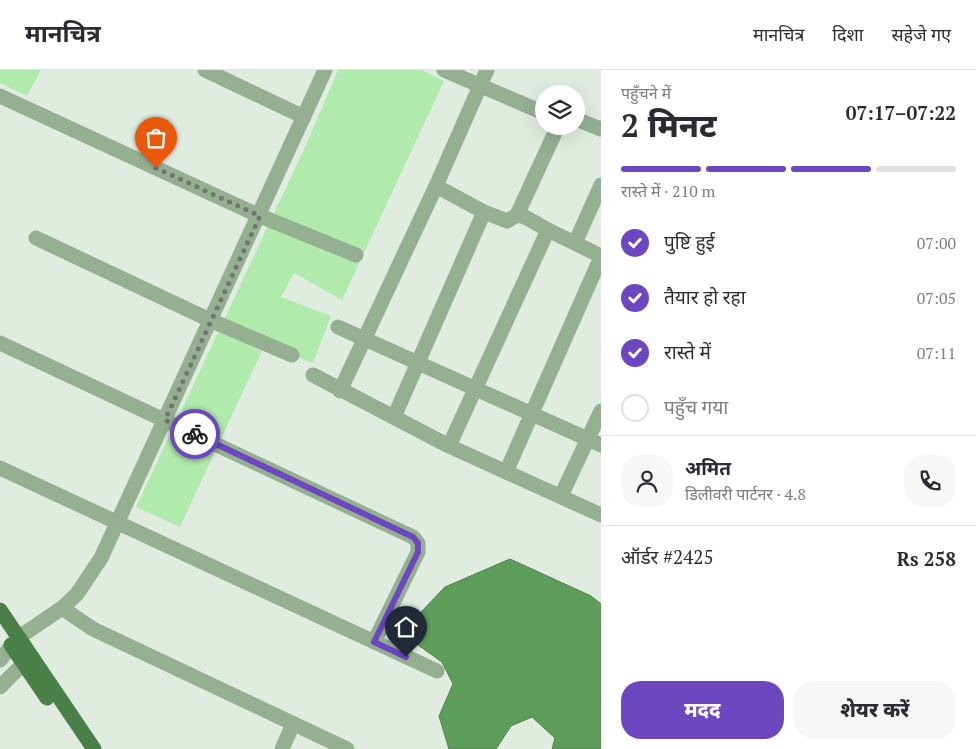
<!DOCTYPE html>
<html lang="hi">
<meta charset="utf-8">
<style>
:root{--surface:#fff;--page:#f7f7f7;--text:#2b2b33;--muted:#7c7c81;--line:#e1e1e2;--accent:#6c47bf}
body{margin:0;font-family:"PT Serif","Noto Sans Devanagari",serif;background:var(--page);color:var(--text);height:100vh;display:flex;flex-direction:column;font-size:19px;white-space:nowrap}
*{box-sizing:border-box;margin:0}
p{font-size:16px;color:var(--muted)}
.icon{flex:none;width:28px;height:28px;fill:none;stroke:currentColor;stroke-width:2;stroke-linecap:round;stroke-linejoin:round}
.map{position:relative;flex:1;overflow:hidden}
.panel{display:flex;flex-direction:column;background:var(--surface);width:375px}
.panel>*{flex:none}
.controls{position:absolute;left:535px;top:15px;display:grid;gap:10px}
.controls a{display:grid;place-items:center;width:50px;height:50px;border-radius:50%;background:var(--surface);box-shadow:0 5px 20px #0002;font-size:25px}
.pin{position:absolute;display:grid;place-items:center;width:42px;height:42px;color:#fff;margin:-51px -21px;border-radius:50% 50% 50% 0;rotate:-45deg;box-shadow:0 0 5px #0007}
.pin .icon{rotate:45deg}
.courier{position:absolute;display:grid;place-items:center;width:50px;height:50px;margin:-25px;border:4px solid #6c47bf;border-radius:50%;background:#fff;color:#222;box-shadow:0 1px 6px #0007}
.head em{font-style:normal;font-weight:800}
.head div{display:flex;flex-direction:column-reverse}
.head{display:flex;align-items:center;justify-content:space-between;height:85px;padding:0 20px}
h1{font-size:32px;font-weight:800;line-height:38px}
.bar{display:grid;grid-template-columns:repeat(4,1fr);gap:8px 5px;align-content:center;height:60px;padding:0 20px}
.bar i{height:6px;border-radius:4px;background:var(--line)}
.bar .on{background:var(--accent)}
.bar p{grid-column:span 4}
.line{display:flex;align-items:center;gap:12px;padding:0 20px;border-top:1px solid var(--line)}
.line div{flex:1}
.round{display:grid;place-items:center;flex:none;width:52px;height:52px;border-radius:20px;background:var(--page)}
ol{padding:0 20px;list-style:none}
li{display:flex;align-items:center;gap:15px;height:55px}
li p{margin-inline-start:auto}
li .icon{padding:5px;border-radius:50%;background:var(--accent);color:#fff;stroke-width:4}
li:last-child{color:var(--muted)}
li i{width:28px;height:28px;border:2px solid var(--line);border-radius:50%}
.primary-button{display:flex;gap:10px;margin-top:auto;padding:10px 20px}
.primary-button a{flex:1;height:58px;border-radius:20px;background:var(--accent);color:#fff;font-size:20px;font-weight:800;line-height:58px;text-align:center}
.primary-button a+a{background:var(--page);color:var(--text)}
header{display:flex;align-items:center;gap:30px;box-sizing:border-box;height:70px;padding:0 25px;background:var(--surface);border-bottom:1px solid var(--line)}
header strong{font-size:24px}
nav{display:flex;gap:28px;margin-inline-start:auto;font-size:18px}
main{display:flex;flex:1;min-height:0}
.map>svg:first-child{display:block}
.green{fill:#b1eaad}
.water{fill:#5e9e5b;stroke:#517f4f}
.lines{fill:none;stroke-linecap:round;stroke-linejoin:round}
.minor{stroke:#94b091;stroke-width:15}
.major{stroke:#4a7f48;stroke-width:15}
.done{stroke:#717770;stroke-width:5;stroke-dasharray:0 9}
.route{stroke:#6c47bf;stroke-width:6}
</style>
<header>
<strong>मानचित्र</strong>
<nav><a>मानचित्र</a><a>दिशा</a><a>सहेजे गए</a></nav>
</header>
<main>
<div class="map">
<svg width="601" height="679" viewBox="0 0 601 679">
<rect width="100%" height="100%" fill="#e1ece0"/>
<path class="green" d="M0,0h41l-14,26 -27,-13z
M338,0h84l22,11 -102,219 -48,-27 -13,24 50,19 -18,47 -48,-19 -85,183 -44,-20 170,-362z"/>
<path class="water" d="M510,489l81,37 10,8v145h-49l3,-11 -23,-21 -21,9 -15,23h-47l-10,-33 14,-32 -11,-22 -41,-29 44,-46z"/>
<g class="lines">
<path class="minor" d="M205,0l99,47
M444,0l100,43
M0,26l260,120 96,39
M576,49l25,10
M436,116l48,26 23,9 10,-6 8,2 23,13 53,26
M517,145l41,-89
M36,168l176,83 80,34
M575,173l26,-58
M338,257l263,118
M0,273l413,194 5,6v9l-44,90
M313,305l136,71 152,69
M340,321l96,-205 51,-116
M394,347l90,-205
M449,376l99,-216
M0,398l437,203
M506,402l95,-215
M561,426l40,-85
M62,538l31,21 254,120
M0,590l18,-22 44,-30 15,-14 24,-36 224,-488
M0,617l31,-31
M282,679l11,-25"/>
<path class="major" d="M0,540l94,139
M11,575l36,53"/>
</g>
<g class="lines">
<path class="done" d="M156,98l104,48 -95,204 30,14"/>
<path class="route" d="M195,364l218,103 5,6v9l-44,90 32,15"/>
</g>
</svg>
<div class="controls">
<a><svg class="icon" aria-label="layers" viewBox="0 0 24 24"><path d="M12 4l9 5-9 5-9-5zM3 14l9 5 9-5"/></svg></a>
</div>
<div class="pin" style="left:156px;top:98px;background:#ea580c"><svg class="icon" aria-label="bag" viewBox="0 0 24 24"><path d="M5 8h14l-1 12H6zM9 8a3 3 0 0 1 6 0"/></svg></div>
<div class="pin" style="left:406px;top:587px;background:#1f2937"><svg class="icon" aria-label="home" viewBox="0 0 24 24"><path d="M3 11l9-7 9 7M6 9v11h12V9"/></svg></div>
<div class="courier" style="left:195px;top:364px"><svg class="icon" aria-label="bike" viewBox="0 0 24 24"><circle cx="6" cy="16" r="4"/><circle cx="18" cy="16" r="4"/><path d="M6 16l4-8h5l3 8M10 8l3 8H6M13 5h3"/></svg></div>
</div>
<section class="panel">
<div class="head"><div><h1>2 मिनट</h1><p>पहुँचने में</p></div><em>07:17–07:22</em></div>
<div class="bar"><i class="on"></i><i class="on"></i><i class="on"></i><i></i><p>रास्ते में · 210 m</p></div>
<ol>
<li><svg class="icon" aria-label="check" viewBox="0 0 24 24"><path d="M5 12l5 5 9-10"/></svg>पुष्टि हुई<p>07:00</p></li>
<li><svg class="icon" aria-label="check" viewBox="0 0 24 24"><path d="M5 12l5 5 9-10"/></svg>तैयार हो रहा<p>07:05</p></li>
<li><svg class="icon" aria-label="check" viewBox="0 0 24 24"><path d="M5 12l5 5 9-10"/></svg>रास्ते में<p>07:11</p></li>
<li><i></i>पहुँच गया</li>
</ol>
<div class="line" style="height:90px"><a class="round"><svg class="icon" aria-label="person" viewBox="0 0 24 24"><circle cx="12" cy="8" r="4"/><path d="M4 21q1-7 8-7t8 7"/></svg></a><div><b>अमित</b><p>डिलीवरी पार्टनर · 4.8</p></div><a class="round"><svg class="icon" aria-label="phone" viewBox="0 0 24 24"><path d="M5 4h4l2 5-3 2q2 4 5 5l2-3 5 2v4C11 20 4 13 5 4z"/></svg></a></div>
<div class="line" style="height:65px"><div>ऑर्डर #2425</div><b>Rs 258</b></div>
<div class="primary-button"><a>मदद</a><a>शेयर करें</a></div>
</section>
</main>
